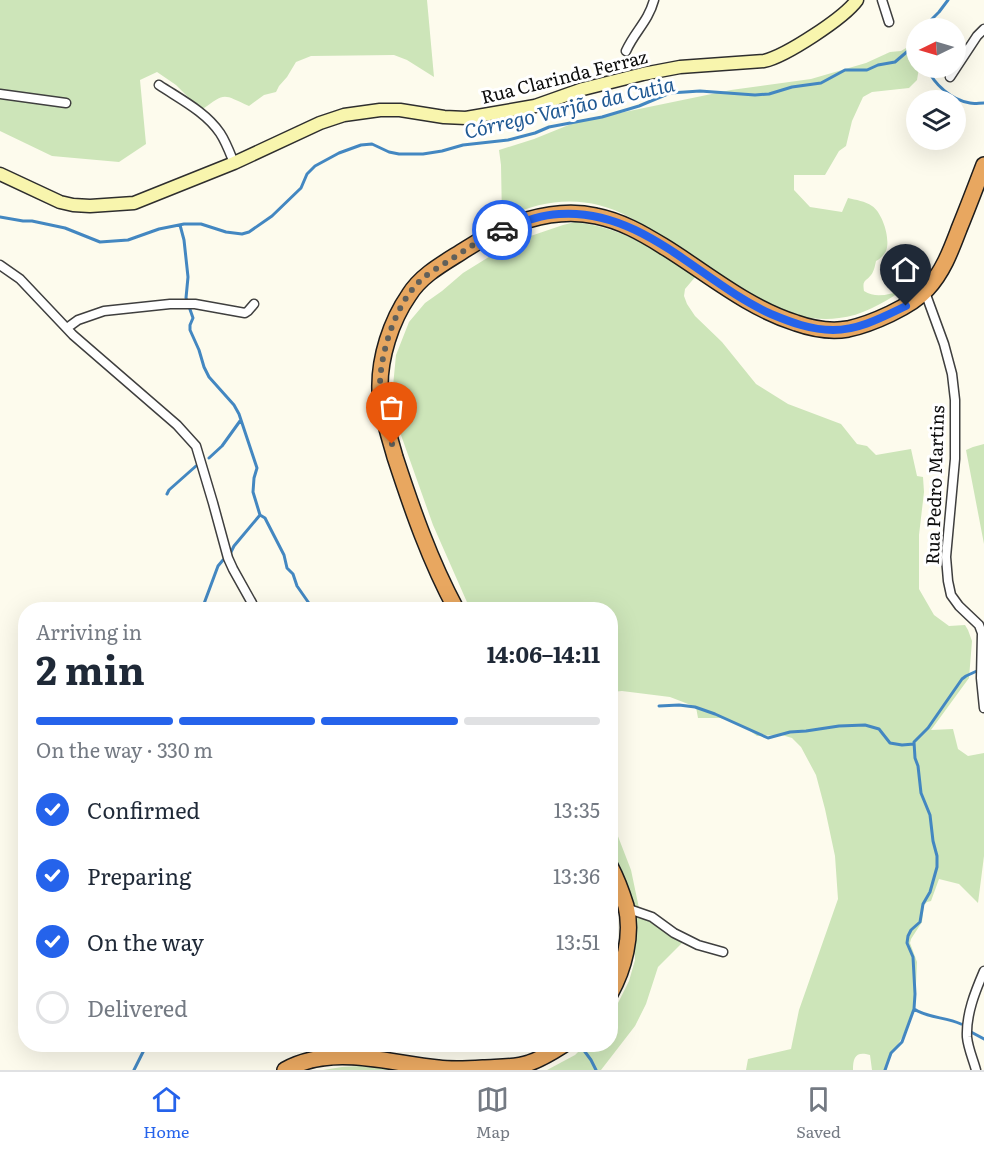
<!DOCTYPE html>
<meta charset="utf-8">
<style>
:root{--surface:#fff;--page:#f6f6f7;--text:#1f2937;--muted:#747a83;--line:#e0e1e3;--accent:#2563eb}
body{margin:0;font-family:Literata,serif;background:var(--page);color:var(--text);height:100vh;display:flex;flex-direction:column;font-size:22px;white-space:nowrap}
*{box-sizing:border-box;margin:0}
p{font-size:20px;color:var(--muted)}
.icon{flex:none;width:33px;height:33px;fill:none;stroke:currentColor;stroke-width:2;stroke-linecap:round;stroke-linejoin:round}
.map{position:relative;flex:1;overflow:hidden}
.side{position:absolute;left:18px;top:602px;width:600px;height:450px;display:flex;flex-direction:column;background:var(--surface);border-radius:24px;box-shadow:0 6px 24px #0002}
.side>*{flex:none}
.needle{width:39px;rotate:265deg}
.controls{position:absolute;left:906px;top:18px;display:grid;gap:12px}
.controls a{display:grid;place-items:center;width:60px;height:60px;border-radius:50%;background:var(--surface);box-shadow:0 6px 24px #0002;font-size:30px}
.pin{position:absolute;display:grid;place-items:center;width:51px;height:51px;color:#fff;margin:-62px -26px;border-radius:50% 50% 50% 0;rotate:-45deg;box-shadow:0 0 6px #0007}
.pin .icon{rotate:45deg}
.courier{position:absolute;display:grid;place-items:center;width:60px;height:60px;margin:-30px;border:4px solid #2563eb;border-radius:50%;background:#fff;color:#222;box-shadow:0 2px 8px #0007}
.headline em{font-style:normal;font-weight:700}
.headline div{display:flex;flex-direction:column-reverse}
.headline{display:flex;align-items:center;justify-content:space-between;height:102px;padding:0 18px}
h1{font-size:39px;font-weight:700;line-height:45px}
.bar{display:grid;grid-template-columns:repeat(4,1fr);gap:9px 6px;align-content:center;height:72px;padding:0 18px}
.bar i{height:8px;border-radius:4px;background:var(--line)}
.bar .current{background:var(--accent)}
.bar p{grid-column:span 4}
ol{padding:0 18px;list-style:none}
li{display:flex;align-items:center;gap:18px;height:66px}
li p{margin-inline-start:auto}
li .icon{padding:6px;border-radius:50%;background:var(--accent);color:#fff;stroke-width:4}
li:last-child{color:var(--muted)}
li i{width:33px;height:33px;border:3px solid var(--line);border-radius:50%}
.menu{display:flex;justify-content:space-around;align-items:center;height:84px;border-top:2px solid var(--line);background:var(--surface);font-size:16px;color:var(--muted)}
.menu a{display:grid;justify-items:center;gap:3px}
.menu .current{color:var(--accent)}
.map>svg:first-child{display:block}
.green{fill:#cde5b9}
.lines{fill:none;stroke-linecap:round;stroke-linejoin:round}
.stream{stroke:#4387c1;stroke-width:3}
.street-casing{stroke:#3f3f3f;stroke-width:11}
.secondary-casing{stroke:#2e2e2e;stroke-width:15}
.highway-casing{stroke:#1d1d1d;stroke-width:18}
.street{stroke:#fff;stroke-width:8}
.secondary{stroke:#f8f5ad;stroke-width:12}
.highway{stroke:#e8a760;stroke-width:15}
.done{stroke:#60605b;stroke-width:6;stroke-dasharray:0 10.8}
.route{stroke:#2563eb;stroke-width:8}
.labels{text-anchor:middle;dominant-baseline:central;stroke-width:6;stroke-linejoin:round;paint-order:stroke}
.street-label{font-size:18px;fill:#0c0c0c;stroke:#fff}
.water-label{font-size:20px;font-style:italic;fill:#205993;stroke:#fff}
</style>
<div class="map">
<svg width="984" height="1070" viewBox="0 0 984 1070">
<rect width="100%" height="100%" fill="#fdfbed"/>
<path class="green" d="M0,0h427l7,77 -27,-17 -13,-5 -83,1 -15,6 -9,15 -8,9 -3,6 -12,3 -15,11c-28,-13 -23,-13 -48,4l-25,-25 -19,-13 -17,8 6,64 -27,18 -67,-6 -52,-25z
M911,45h4l1,2v21h3l-2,12 -8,8 -37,4 -9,5 -11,24 -6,25 -7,5 -14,24h-31v15l16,17 32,5 6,-14c8,2 17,3 24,8 10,6 19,33 14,45 -2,4 -6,8 -10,10 -1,4 -2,11 -5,14 -5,7 -9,4 -7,16 12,8 25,3 38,0 -19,12 -41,25 -63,27 -34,5 -76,-11 -103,-30 -14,-10 -27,-21 -40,-31 -12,-9 -26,-16 -39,-24 -9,-5 -18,-11 -28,-16 -42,-23 -86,-19 -127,2l-1,-54 -2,-15 35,-11 47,-19 29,-5 121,-25 80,-11 55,-16 24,-11 11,-1z
M575,222c52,7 78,27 121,54l-11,13 -1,7 3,8 8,12 27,26 34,42 32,20 53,20 16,20 10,2 9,9 35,-6 6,27 6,1 1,15 -5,43v54l15,26 15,11 16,-1 3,5 4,11 -3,37 -38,52 22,-1 5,20 10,7 16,-3v103l-6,47 -19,-19 -20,-5 -8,22 -4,1 -3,3 -2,17 -11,17 -1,4 7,19 -2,44 -12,30 -11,18 -4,8 -1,8h-15l-2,-15c-14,-4 -17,2 -17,15h-107l2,-11 43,-10 8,-39 39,-111 -3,-43 -10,-47 -9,-34 -15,-28 -9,-9 -10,-3 -25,1 -11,-8 -16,-8 -10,-2h-22l-2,-11 -26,-10 -48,-6 -11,1 -1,-83h-140l-37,-84 -42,-118 5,-52 13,-33 16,-19 17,-12 21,-18 50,-31 50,-17z
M984,444v100l-18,-94 7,-3z
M611,805l3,21 17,44 9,43 44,28 -26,26 -12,37 -11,22 -34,44h-54l28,-15 11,-11h24l1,-31 7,-10 11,-22 6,-21 -1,-26 -12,-58 -11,-25z
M377,1065l24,5h-78l19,-3z"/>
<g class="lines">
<path class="stream" d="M923,28l16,-16 9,-12
M927,68c7,16 24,32 43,35 4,1 9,0 14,0
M0,217l23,4h9l33,7 35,14 28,-2 31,-11 25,-5h17l25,8 16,2 7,-2 23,-16 29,-28 6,-14 8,-8 24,-13 22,-8 11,-1 17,8 10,2h24l19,-3 21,-6 45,-5 27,-7 14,-6 53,-10 37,-11 31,-13 30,-2 55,4 14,-1 23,-7 29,-4 24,-13h22l11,-5 17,-3 21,-18
M180,225l4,15 4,37 -2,21 7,20 -3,7v5l9,20 5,17 5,10 25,28 5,9 18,54 -3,10 -1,14 7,23 5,3 2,4 17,33 3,13 6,6 4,12 16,23
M209,458l13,-12 18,-25
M167,494l2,-4 27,-24
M230,554l4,-8 26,-31
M202,609l16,-43 5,-6
M659,706l20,-1 16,2 20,7 53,24 22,-6 16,-1 33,-5 26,-1 14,4 11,14 12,2 12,-1
M914,1009c13,9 32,8 47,15
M971,1032l13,7
M580,1045l11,15 5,10
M134,1070l11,-22 6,-4
M885,1070l6,-17 11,-11 12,-33 1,-15 -2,-37 -6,-14 1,-7 3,-6 9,-8 3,-18 7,-12 7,-25v-11l-4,-15 -3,-26 -9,-22 -3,-27 -3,-8 -1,-16 14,-14 34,-49 4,-3 13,-6"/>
<g class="street-casing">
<path id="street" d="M882,0l7,22
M626,51c9,-20 22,-29 28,-51
M950,77l27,-41 7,-7
M159,85c21,14 47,27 61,48 6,9 10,20 14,30
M0,94l66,9
M0,265l20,14 53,56 104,90 19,21 17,57 15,55 5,11 19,34 2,6
M925,292l19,52 8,30 3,26v59l-9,98 2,24 3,14 8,11 20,19 3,8 -1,45 3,30
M67,328l11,-8 26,-9 66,-7h25l50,9 3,-2 6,-7
M626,908l26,9 22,16 24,12 25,7
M976,1070c-3,-11 -8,-22 -9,-33 -1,-23 8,-45 17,-66"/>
</g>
<g class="secondary-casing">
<path id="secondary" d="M0,174l60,28 13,3 17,1 44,-3 100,-40 86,-40 24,-8 36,-5h20l44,7 22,1 69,-12 48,-17 60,-15 37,-7 84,-6c22,-5 80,-43 93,-61"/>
</g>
<g class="highway-casing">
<path id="highway" d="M456,609c-26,-48 -44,-100 -61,-152 -6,-22 -14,-45 -15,-67 -1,-32 11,-69 29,-95 13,-21 37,-33 57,-46 37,-24 86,-43 130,-33 25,5 46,17 67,30 44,27 83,61 133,77 17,6 34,9 52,6 23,-5 63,-22 79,-40 16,-17 24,-39 32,-60 9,-22 17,-43 25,-64
M610,866c7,13 12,27 16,40 7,29 -2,63 -16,88
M285,1070c48,-26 102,-7 153,-2 15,2 30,1 45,0 16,-1 31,0 46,-5 13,-4 25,-12 36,-19"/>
</g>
<use href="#street" class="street"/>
<use href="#secondary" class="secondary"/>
<use href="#highway" class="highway"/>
</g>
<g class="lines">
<path class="done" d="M392,444c-5,-18 -11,-35 -12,-54 -1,-33 14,-82 37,-106 8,-9 20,-16 30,-22 18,-12 35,-24 55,-32"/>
<path class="route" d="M502,230c19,-7 37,-15 57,-16 84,-6 141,68 212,100 19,8 40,16 62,16 26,0 50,-13 73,-24"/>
</g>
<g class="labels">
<g class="street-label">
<text transform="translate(564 76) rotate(-14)">Rua Clarinda Ferraz</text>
<text transform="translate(934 485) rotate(-88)">Rua Pedro Martins</text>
</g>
<g class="water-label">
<text transform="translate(569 106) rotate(-13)">Córrego Varjão da Cutia</text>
</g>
</g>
</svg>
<div class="controls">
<a><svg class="needle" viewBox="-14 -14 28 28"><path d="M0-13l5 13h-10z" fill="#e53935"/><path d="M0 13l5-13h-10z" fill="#747a83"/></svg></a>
<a><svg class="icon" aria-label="layers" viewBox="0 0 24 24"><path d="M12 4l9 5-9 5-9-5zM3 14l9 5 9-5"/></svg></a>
</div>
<div class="pin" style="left:392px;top:444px;background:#ea580c"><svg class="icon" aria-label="bag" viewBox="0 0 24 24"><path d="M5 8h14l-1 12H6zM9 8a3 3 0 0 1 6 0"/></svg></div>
<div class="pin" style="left:906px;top:306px;background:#1f2937"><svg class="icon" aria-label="home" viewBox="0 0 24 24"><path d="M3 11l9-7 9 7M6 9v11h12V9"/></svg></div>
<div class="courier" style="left:502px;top:230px"><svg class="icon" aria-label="car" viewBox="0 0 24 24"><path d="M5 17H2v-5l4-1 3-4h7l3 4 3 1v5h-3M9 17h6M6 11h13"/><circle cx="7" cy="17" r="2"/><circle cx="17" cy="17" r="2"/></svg></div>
<section class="side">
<div class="headline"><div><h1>2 min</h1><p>Arriving in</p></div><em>14:06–14:11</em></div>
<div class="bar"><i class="current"></i><i class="current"></i><i class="current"></i><i></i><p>On the way · 330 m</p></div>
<ol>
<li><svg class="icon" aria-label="check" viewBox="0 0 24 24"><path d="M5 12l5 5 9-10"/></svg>Confirmed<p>13:35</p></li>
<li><svg class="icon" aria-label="check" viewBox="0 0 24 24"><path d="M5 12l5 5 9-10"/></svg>Preparing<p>13:36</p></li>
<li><svg class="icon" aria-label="check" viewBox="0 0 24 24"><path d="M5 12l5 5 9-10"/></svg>On the way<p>13:51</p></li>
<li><i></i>Delivered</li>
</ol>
</section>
</div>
<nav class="menu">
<a class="current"><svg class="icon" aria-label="home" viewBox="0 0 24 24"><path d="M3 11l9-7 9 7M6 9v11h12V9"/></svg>Home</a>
<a><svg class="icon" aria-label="map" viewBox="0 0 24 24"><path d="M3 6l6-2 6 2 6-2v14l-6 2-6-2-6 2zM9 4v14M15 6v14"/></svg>Map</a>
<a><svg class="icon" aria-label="saved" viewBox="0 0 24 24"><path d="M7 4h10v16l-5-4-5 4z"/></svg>Saved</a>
</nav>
